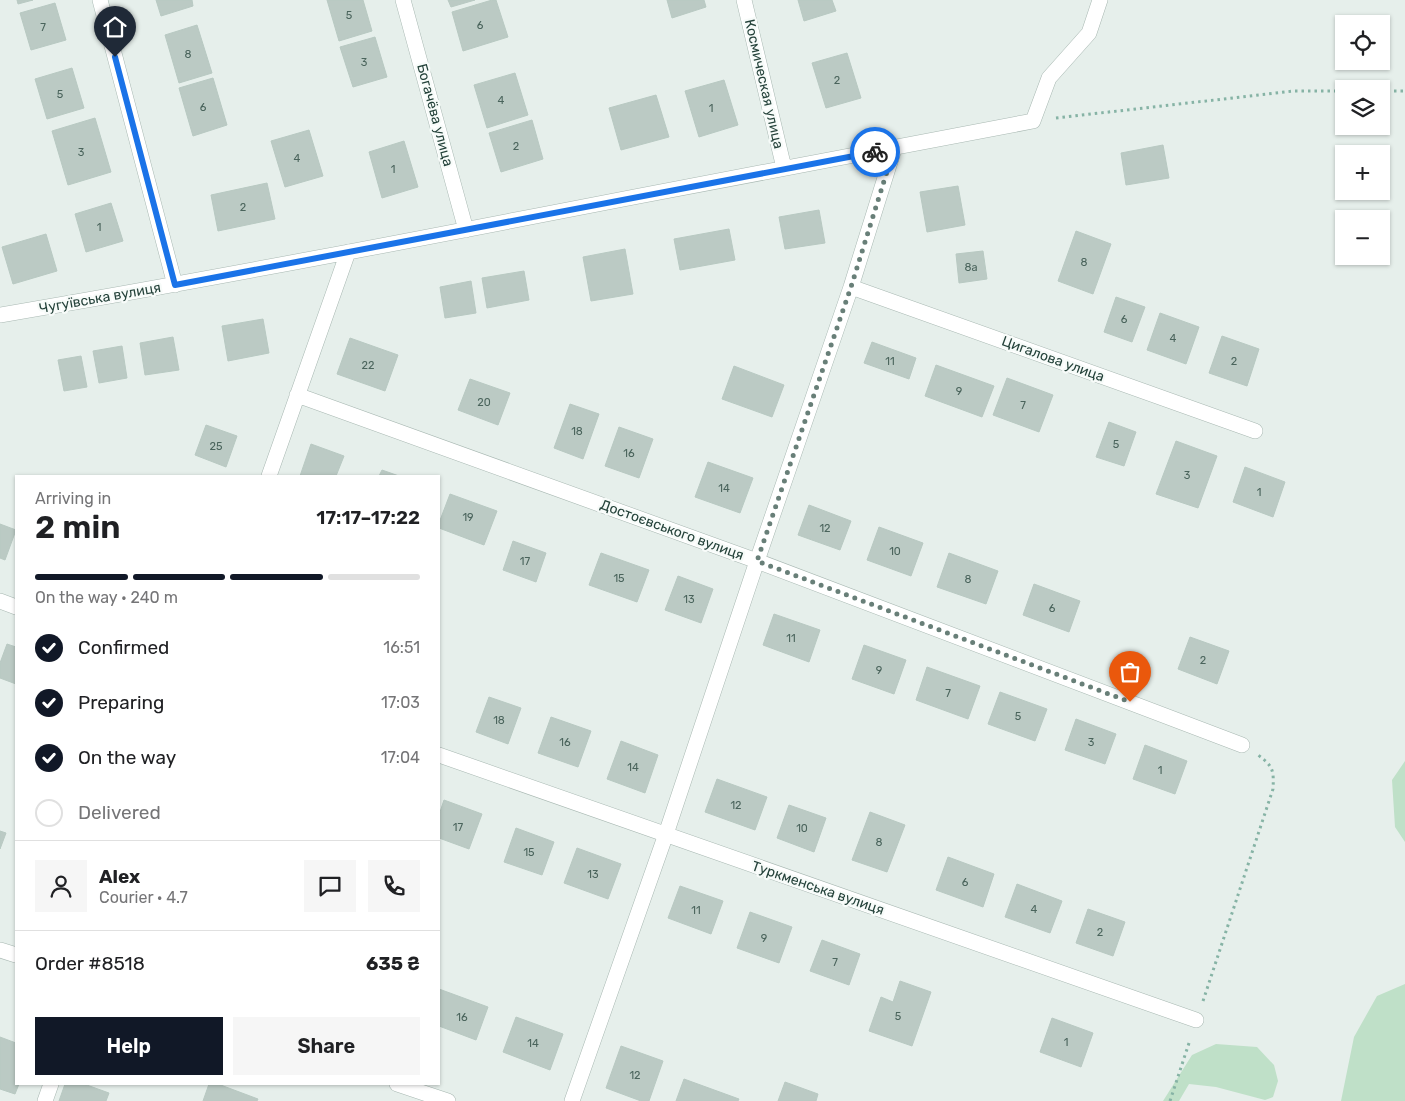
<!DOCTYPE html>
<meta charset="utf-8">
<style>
:root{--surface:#fff;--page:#f6f6f6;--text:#202124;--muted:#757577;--line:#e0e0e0;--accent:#111827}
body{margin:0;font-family:Rubik,sans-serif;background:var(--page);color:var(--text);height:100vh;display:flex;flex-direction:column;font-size:19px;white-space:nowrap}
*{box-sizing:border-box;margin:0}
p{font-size:16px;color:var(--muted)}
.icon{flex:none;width:28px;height:28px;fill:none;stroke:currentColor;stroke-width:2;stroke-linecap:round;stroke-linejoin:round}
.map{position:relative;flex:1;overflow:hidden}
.drawer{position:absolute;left:15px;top:475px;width:425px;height:610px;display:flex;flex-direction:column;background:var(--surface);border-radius:0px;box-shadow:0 1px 4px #0004}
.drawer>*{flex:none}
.tools{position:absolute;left:1335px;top:15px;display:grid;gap:10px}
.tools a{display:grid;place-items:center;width:55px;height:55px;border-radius:0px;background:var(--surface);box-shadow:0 1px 4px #0004;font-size:25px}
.pin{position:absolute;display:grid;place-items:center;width:42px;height:42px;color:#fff;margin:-51px -21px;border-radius:50% 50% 50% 0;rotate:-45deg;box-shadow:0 0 5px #0007}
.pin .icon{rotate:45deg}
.courier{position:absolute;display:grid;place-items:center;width:50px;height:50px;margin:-25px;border:4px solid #1a73e8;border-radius:50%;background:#fff;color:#222;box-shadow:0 1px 6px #0007}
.summary em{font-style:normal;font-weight:600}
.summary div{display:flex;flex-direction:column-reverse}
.summary{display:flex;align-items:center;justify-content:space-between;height:85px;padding:0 20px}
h1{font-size:32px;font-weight:600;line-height:38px}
.bar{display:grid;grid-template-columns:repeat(4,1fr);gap:8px 5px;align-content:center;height:60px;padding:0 20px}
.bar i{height:6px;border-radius:4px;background:var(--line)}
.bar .selected{background:var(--accent)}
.bar p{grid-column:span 4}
.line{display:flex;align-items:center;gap:12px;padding:0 20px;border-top:1px solid var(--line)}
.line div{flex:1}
.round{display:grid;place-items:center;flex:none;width:52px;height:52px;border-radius:0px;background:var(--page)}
ol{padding:0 20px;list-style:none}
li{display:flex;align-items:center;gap:15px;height:55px}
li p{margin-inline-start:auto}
li .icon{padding:5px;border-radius:50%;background:var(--accent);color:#fff;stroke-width:4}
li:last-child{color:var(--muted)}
li i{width:28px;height:28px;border:2px solid var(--line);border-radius:50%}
.action{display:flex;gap:10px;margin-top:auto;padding:10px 20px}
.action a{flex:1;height:58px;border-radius:0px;background:var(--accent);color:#fff;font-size:20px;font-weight:600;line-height:58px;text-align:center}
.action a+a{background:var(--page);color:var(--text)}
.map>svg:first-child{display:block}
.green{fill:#bfe0c8}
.building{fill:#bbcac4;stroke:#b8c9c2}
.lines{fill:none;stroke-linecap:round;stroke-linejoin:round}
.street-casing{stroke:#a8b8b2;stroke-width:16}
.path{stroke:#86b3a5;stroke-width:3;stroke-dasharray:2.5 4;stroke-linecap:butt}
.street{stroke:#fff;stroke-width:15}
.done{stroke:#687f78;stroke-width:5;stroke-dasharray:0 9}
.route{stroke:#1a73e8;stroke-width:6}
.labels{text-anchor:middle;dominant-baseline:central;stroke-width:4.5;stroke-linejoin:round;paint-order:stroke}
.number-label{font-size:11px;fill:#4a645c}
.street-label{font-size:14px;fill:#24423a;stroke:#f7fbf9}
</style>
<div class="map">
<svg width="1405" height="1101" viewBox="0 0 1405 1101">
<rect width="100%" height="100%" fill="#e6efeb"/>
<path class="green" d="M1405,761v81l-10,-15 -3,-47z
M1405,984v117h-64l13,-64 23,-41z
M1216,1044l41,3 17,18 4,16 -5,16 -8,3 -49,-13 -27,-3 -10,17h-16l29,-46z"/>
<path class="building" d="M17,0h16l-15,4z
M156,0h36l1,6 -32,10z
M327,0h36l9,31 -33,10z
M448,0h27l-24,7z
M492,0h4l12,37 -45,14 -11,-39z
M667,0h37l2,7 -34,11z
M798,0h34l4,11 -32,10z
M55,3l11,37 -35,10 -11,-37z
M197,25l15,48 -33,10 -14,-48z
M375,37l12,40 -34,10 -13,-40z
M847,53l14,45 -35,10 -14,-45z
M72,68l12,40 -37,11 -12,-40z
M515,73l13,42 -41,13 -13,-43z
M213,78l14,47 -34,11 -14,-48z
M724,80l14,45 -39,12 -14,-46z
M656,95l13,42 -48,13 -12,-42z
M95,118l16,54 -43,13 -16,-54z
M532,120l11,39 -42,13 -12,-39z
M309,130l14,46 -38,11 -14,-46z
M404,141l14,46 -36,11 -13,-46z
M1163,145l6,33 -43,7 -5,-32z
M267,183l8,36 -57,12 -7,-36z
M958,186l7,39 -38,7 -7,-40z
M111,203l12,38 -37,11 -11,-38z
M819,210l6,33 -40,6 -6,-32z
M729,229l6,31 -55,10 -6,-31z
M1076,231l35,13 -18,50 -35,-13z
M46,234l11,37 -44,13 -11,-37z
M625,249l8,45 -42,7 -8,-44z
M983,251l4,28 -28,4 -3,-29z
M524,271l5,29 -42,8 -5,-30z
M471,281l5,32 -31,5 -5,-31z
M1116,297l29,10 -13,35 -28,-10z
M1160,313l39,14 -13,37 -39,-14z
M263,319l6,34 -41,8 -6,-35z
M1222,336l37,13 -12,37 -38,-13z
M173,337l6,33 -34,5 -5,-32z
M350,338l48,17 -13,36 -48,-17z
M872,342l44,16 -7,21 -45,-16z
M122,346l5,32 -28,5 -6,-32z
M81,356l6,31 -23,4 -6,-31z
M936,365l58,21 -12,31 -57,-21z
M734,366l50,19 -12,32 -50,-18z
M1007,378l46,17 -14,37 -46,-17z
M470,379l40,14 -12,32 -40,-15z
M570,404l29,10 -16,45 -29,-11z
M1109,422l27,10 -12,34 -28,-9z
M206,425l31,11 -11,31 -31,-12z
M619,427l34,12 -14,39 -34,-12z
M1176,441l41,15 -19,52 -42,-14z
M311,444l33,12 -8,20h-36z
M708,462l45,16 -13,35 -45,-16z
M1245,467l40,15 -12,35 -40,-15z
M382,470l17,6h-20z
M450,494l47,17 -13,34 -45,-17v-5z
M809,505l42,16 -11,29 -42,-15z
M0,524l16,6 -11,30 -5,-2z
M879,527l44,16 -12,33 -44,-16z
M513,541l33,12 -10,29 -33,-12z
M601,553l48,17 -12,32 -48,-17z
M949,553l49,18 -12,33 -49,-17z
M678,576l35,13 -12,34 -36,-13z
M1034,584l46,17 -11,31 -46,-17z
M774,614l46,16 -11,32 -46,-17z
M1190,637l39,14 -12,33 -39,-15z
M7,644l9,3v37l-16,-6v-15z
M864,645l42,15 -12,34 -42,-15z
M927,667l53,19 -12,33 -52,-19z
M1000,692l47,17 -12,32 -47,-17z
M489,697l32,11 -13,36 -32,-12z
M551,717l40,14 -13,36 -40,-14z
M1076,719l40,15 -11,30 -40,-14z
M621,741l37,14 -13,38 -38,-14z
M1145,745l42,16 -12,33 -42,-15z
M717,779l50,18 -12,33 -50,-18z
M444,800l38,14 -13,35 -30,-11v-23z
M789,805l37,13 -12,34 -37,-14z
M870,812l35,13 -18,47 -35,-12z
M516,828l38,14 -12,33 -38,-13z
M0,831l6,2 -6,16z
M577,848l44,16 -13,35 -44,-16z
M948,857l46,17 -11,33 -47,-17z
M1017,884l45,17 -12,32 -45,-16z
M680,886l43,15 -12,33 -43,-16z
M1088,909l37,13 -12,34 -37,-13z
M750,912l42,15 -13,36 -42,-15z
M822,940l38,14 -11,31 -39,-14z
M900,981l31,11 -19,54 -43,-15 12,-34 12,5z
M439,989l49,18 -12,33 -37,-14z
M516,1017l47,17 -13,36 -47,-18z
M1052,1018l41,15 -12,34 -41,-15z
M0,1037l16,6v41h3l-4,10 -15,-5z
M621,1046l42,15 -14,40h-8l-35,-13z
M684,1079l55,20 -1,2h-62z
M785,1082l33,12 -2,7h-38z
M65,1084h19l25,9 -3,8h-47z
M209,1084h9l40,15 -1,2h-54z"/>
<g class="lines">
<g class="street-casing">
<path id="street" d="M100,0l75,285
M403,0l63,230
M744,0l40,168
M851,287l404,144
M0,315c212,-36 423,-77 634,-118 133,-26 266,-50 399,-76l16,-43 40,-45 11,-33
M297,395l460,166 485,184
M269,476l79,-224
M0,601l16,6
M439,755l757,265
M0,950l16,5
M397,1084l51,17
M45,1101l6,-17
M572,1101l94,-267 91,-273 94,-274 43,-138"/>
</g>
<path class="path" d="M1381,91h24
M1056,118l238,-27h50
M1203,1001l70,-212c1,-19 0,-23 -15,-34
M1170,1101l20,-61"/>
<use href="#street" class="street"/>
</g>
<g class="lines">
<path class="done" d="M875,152l19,-3 -43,138 -94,274 373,141"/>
<path class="route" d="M115,57l60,228 700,-133"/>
</g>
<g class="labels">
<g class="number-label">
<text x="349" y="15">5</text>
<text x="480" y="25">6</text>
<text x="43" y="27">7</text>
<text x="188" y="54">8</text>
<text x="364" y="62">3</text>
<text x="837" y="80">2</text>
<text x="60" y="94">5</text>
<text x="501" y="100">4</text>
<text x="203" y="107">6</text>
<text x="711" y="108">1</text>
<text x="516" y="146">2</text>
<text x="81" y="152">3</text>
<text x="297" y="158">4</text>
<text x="393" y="169">1</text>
<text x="243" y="207">2</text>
<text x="99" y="227">1</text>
<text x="1084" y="262">8</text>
<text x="971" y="267">8а</text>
<text x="1124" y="319">6</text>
<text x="1173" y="338">4</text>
<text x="890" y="361">11</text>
<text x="1234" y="361">2</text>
<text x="368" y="365">22</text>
<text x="959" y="391">9</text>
<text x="484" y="402">20</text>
<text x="1023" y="405">7</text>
<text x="577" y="431">18</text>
<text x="1116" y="444">5</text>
<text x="216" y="446">25</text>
<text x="629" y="453">16</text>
<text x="1187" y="475">3</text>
<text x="724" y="488">14</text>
<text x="1259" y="492">1</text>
<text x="468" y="517">19</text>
<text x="825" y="528">12</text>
<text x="895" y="551">10</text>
<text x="525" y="561">17</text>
<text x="619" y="578">15</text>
<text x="968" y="579">8</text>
<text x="689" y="599">13</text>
<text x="1052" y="608">6</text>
<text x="791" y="638">11</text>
<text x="1203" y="660">2</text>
<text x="879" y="670">9</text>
<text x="948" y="693">7</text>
<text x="1018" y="716">5</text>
<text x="499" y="720">18</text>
<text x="565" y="742">16</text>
<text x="1091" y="742">3</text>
<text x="633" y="767">14</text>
<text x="1160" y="770">1</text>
<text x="736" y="805">12</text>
<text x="458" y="827">17</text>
<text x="802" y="828">10</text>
<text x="879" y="842">8</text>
<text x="529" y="852">15</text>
<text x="593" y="874">13</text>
<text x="965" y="882">6</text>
<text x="1034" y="909">4</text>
<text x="696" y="910">11</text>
<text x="1100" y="932">2</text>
<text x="764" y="938">9</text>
<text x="835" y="962">7</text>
<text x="898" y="1016">5</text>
<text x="462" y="1017">16</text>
<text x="1066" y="1042">1</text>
<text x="533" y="1043">14</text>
<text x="635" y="1075">12</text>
</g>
<g class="street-label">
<text transform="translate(764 84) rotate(77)">Космическая улица</text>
<text transform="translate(435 115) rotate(75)">Богачёва улица</text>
<text transform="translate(100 298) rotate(-10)">Чугуївська вулиця</text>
<text transform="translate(1053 359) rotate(20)">Цигалова улица</text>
<text transform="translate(672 530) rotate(20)">Достоєвського вулиця</text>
<text transform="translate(818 888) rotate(19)">Туркменська вулиця</text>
</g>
</g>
</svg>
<div class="tools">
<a><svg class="icon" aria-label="locate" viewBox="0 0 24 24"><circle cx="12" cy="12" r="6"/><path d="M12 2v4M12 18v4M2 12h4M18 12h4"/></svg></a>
<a><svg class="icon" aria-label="layers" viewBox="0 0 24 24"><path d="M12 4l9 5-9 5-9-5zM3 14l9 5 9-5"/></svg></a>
<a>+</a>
<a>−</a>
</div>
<div class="pin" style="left:1130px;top:702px;background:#ea580c"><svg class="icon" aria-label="bag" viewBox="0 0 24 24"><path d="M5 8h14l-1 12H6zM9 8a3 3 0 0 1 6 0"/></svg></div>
<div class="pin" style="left:115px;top:57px;background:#1f2937"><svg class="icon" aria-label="home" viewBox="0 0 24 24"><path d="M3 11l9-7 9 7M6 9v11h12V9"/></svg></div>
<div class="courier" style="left:875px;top:152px"><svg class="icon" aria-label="bike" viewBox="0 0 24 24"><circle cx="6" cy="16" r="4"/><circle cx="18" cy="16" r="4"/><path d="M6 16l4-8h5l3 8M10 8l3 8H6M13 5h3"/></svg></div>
<section class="drawer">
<div class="summary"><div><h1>2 min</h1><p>Arriving in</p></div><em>17:17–17:22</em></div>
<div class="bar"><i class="selected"></i><i class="selected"></i><i class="selected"></i><i></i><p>On the way · 240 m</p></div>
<ol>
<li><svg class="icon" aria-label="check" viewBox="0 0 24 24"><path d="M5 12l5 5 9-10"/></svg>Confirmed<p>16:51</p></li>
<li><svg class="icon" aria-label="check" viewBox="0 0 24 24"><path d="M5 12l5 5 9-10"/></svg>Preparing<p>17:03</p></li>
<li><svg class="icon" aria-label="check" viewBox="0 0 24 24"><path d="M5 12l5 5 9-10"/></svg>On the way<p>17:04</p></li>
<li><i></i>Delivered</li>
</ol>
<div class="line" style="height:90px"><a class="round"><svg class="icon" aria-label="person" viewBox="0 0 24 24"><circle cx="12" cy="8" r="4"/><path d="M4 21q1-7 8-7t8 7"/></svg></a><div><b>Alex</b><p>Courier · 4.7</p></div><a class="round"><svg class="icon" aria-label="chat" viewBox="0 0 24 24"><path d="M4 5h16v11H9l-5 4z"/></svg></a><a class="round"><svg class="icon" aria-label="phone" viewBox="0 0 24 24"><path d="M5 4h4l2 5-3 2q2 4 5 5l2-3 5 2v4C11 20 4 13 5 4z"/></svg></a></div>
<div class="line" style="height:65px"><div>Order #8518</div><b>635 ₴</b></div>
<div class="action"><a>Help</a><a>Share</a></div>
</section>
</div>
